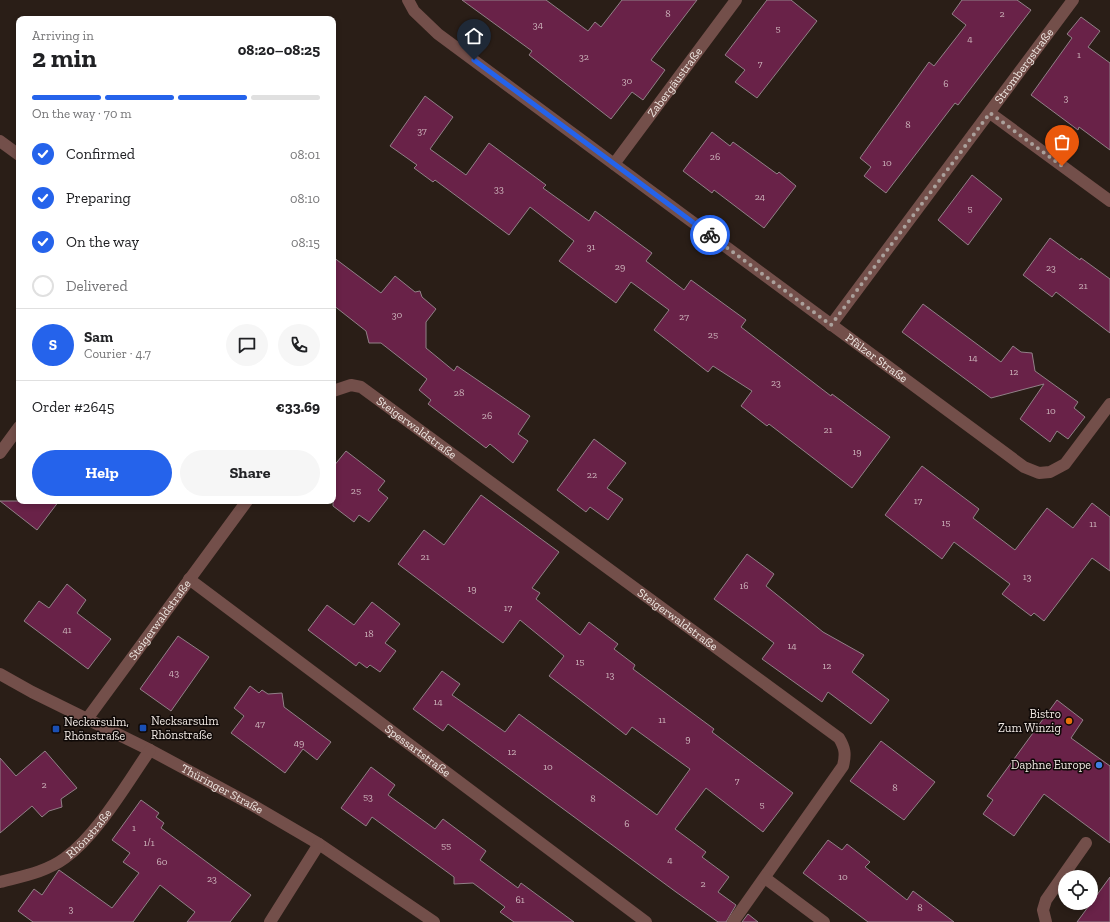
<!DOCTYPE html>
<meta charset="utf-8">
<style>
:root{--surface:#fff;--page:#f6f6f6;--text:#202124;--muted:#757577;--line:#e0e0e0;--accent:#2563eb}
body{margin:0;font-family:"Zilla Slab",serif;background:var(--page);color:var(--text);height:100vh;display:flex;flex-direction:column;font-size:15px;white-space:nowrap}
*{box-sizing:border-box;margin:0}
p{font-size:13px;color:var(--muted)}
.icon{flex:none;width:22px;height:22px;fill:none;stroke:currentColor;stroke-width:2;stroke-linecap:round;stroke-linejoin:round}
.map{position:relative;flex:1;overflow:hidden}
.details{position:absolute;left:16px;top:16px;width:320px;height:488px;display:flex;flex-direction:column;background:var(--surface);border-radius:8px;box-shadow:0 2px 6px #0003}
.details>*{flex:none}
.buttons{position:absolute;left:1058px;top:870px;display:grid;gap:8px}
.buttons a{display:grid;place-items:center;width:40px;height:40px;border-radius:50%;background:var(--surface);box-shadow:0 2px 6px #0003;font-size:20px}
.pin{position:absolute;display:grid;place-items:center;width:34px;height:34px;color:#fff;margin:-41px -17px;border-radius:50% 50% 50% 0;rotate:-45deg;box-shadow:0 0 4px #0007}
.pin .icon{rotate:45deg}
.courier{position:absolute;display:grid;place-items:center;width:40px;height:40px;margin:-20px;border:3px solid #2563eb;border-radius:50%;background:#fff;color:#222;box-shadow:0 1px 5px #0007}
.summary em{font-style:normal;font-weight:700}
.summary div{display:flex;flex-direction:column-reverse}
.summary{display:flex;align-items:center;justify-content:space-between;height:68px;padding:0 16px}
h1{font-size:26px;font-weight:700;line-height:30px}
.bar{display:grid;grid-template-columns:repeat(4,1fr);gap:6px 4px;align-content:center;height:48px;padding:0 16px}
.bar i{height:5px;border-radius:3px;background:var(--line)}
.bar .selected{background:var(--accent)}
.bar p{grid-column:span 4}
.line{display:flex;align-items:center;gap:10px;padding:0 16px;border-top:1px solid var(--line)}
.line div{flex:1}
.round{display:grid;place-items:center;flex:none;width:42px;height:42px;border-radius:21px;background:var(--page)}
ol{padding:0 16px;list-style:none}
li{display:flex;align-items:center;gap:12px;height:44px}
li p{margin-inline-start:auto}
li .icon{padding:4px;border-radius:50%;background:var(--accent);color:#fff;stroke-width:4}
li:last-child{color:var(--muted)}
li i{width:22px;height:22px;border:2px solid var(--line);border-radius:50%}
.button{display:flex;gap:8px;margin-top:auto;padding:8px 16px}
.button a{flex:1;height:46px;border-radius:24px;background:var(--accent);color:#fff;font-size:16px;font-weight:700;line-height:46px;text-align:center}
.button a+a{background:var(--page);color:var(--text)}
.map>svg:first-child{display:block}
.building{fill:#692248;stroke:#918087}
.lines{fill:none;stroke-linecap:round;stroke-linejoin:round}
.minor{stroke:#734f4a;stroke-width:12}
.done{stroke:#aba19c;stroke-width:4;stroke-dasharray:0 7.2}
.route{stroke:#2563eb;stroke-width:5}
.food-dot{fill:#e8710a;stroke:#0f0907;stroke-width:1.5}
.transit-dot{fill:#1a4fb4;stroke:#0f0907;stroke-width:1.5}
.shop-dot{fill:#3f7fe0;stroke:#0f0907;stroke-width:1.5}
.labels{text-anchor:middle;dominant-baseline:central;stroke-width:3;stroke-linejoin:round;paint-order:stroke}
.number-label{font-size:10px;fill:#ceb6bc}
.street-label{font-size:12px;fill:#f0e8e3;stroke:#0f0907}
.poi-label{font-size:12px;fill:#f0e8e3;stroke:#0f0907;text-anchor:end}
</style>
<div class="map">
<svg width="1110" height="922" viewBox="0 0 1110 922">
<rect width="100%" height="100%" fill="#2a1e17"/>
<path class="building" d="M462,0h84l42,31 7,-9 6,5 21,-27h75l-46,60 14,10 -22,30 -11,-8 -21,27 -82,-64 3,-4z
M767,0h24l26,21 -60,77 -22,-16 10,-12 -20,-15z
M962,0h55l14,10 -73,95 -3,-2 -69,90 -22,-17 7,-9 -11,-9 69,-96 5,4 32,-41 -14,-11z
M1081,17l19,14 -12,16 22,16v87l-31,-23 -1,3 -47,-35 41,-57 -5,-4z
M425,96l28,21 -23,32 36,26 23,-32 57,42 -3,3 46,33 6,-10 57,42 -6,8 38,29 7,-10 55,40 -5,7 90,69 1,-2 58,43 -38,51 -83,-64 -2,2 -26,-20 11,-15 -39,-25 -5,6 -54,-42 15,-20 -38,-28 -15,21 -57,-42 15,-20 -44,-34 -21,28 -74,-55 -2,2 -19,-14 3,-3 -27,-19z
M712,132l18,14 3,-4 44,32 2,-2 17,14 -32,42 -50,-38 -2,3 -29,-22z
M972,175l30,24 -34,46 -30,-25z
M1050,238l30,22 1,-2 29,21v54l-54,-41 -4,5 -29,-22z
M333,257l48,36 14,-17 20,16 5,-1 2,6 14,12 -10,13v26l28,23 3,-5 73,50 -12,18 10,7 -15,22 -23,-19 -4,4 -58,-44 3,-4 -12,-10 8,-11 -46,-36h-12l-3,-12 -33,-26z
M923,304l78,58 12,-16 8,6 11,1 3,18 43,31 -4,6 11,9 -17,22 -11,-8 -7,11 -30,-23 24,-35 -53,14 -89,-66z
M594,439l32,24 -19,25 16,11 -15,21 -18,-13 -4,5 -29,-22z
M346,451l39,30 -7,9 10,8 -19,24 -10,-7 -5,7 -21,-16v-39z
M922,466l57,43 -6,9 42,32 32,-42 26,20 19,-25 18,14v54l-18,-13 -48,63 -10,-8 -3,3 -29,-22 8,-10 -56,-42 -12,17 -57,-44z
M481,495l78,57 -27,36 8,5 -4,6 44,36 9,-13 29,22 -4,5 21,16 -2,4 81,60 -2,3 81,61 -30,39 -57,-44 -31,41 31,23 -4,5 27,20 -11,15 18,13 -10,17h-8l-42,-30 -228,-168 -5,7 -30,-22 29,-38 18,13 -8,11 53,37 14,-18 138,101 33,-46 -58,-42 -6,8 -77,-59 15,-20 -44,-36 -17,23 -105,-79 26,-34 20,15z
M0,501h59l-22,29z
M747,554l27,20 -8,12 57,46 41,23 -12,17 37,28 -18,24 -43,-32 -6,10 -60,-43 12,-16 -60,-44z
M67,584l19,16 -9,13 34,26 -23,30 -64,-48 15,-20 10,7z
M372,602l28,22 -15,19 11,8 -16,21 -10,-7 -3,3 -8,-6 -3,4 -48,-36 19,-25 27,20z
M178,636l31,21 -38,54 -31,-22z
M250,686l9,7 3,-3 6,4 14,-1 2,14 47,35 -14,18 -14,-11 -18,24 -54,-40 13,-17 -10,-8z
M1057,700l26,20 -12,18 39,28v77l-66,-49 -30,42 -31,-22 10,-14 -6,-4z
M881,741l54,41 -31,38 -54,-39z
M45,751l32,37 -16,11 1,8 -13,4 -7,6 -10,-11 -32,27v-75l16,18z
M371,767l24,18 -7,10 47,34 8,-10 43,32 -6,9 38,28 3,-5 53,39h-60l-14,-10 5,-5 -32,-24 -19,1v-7l-82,-60 -6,9 -25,-18z
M141,800l18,13 -3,4 8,6 -3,5 90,67 -21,27h-43l8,-10 -35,-27 -27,37h-100l-15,-11 16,-22 8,6 17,-25 53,38 27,-35 -16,-11 7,-9 -18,-13z
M828,840l14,10 5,-6 23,18 -5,5 42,33 6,-9 41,31h-86l-65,-49z
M1110,877v45h-33l14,-19z
M748,914l10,8h-16z"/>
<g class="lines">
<g class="minor">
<path id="s1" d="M408,0l6,11 24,23 586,433 15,6 11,-1 15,-8 45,-60"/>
<path d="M990,113l120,88"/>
<path d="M0,141l19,14"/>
<path id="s2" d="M614,164l122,-164"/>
<path id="s3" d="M831,325l242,-325"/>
<path id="s4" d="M333,391l18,-6 10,2 478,351c6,10 7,16 4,28l-110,156"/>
<path d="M0,453l19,-26"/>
<path id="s5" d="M189,579l457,343"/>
<path id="s6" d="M0,674l32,18 118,58 104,56 65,38 115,78"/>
<path id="s7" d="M87,719l160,-218"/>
<path d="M765,878l59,44"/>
<path id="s8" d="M0,882c23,-6 46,-10 65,-24 33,-24 62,-75 85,-108"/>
<path d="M270,922l49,-78"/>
<path d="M1046,922l-3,-12 3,-10 40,-57"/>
</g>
</g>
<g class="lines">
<path class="done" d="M710,235l121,90 159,-212 72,53"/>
<path class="route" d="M474,60l236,175"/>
</g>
<circle class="food-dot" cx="1069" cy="721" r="4"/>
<g class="transit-dot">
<rect x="139" y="724" width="8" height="8" rx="2"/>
<rect x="52" y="725" width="8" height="8" rx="2"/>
</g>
<circle class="shop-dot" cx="1099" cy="765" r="4"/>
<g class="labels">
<g class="number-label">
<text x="668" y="14">8</text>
<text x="1002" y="14">2</text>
<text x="538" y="25">34</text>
<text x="778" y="29">5</text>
<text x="970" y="39">4</text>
<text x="1079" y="55">1</text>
<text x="584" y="57">32</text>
<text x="760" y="64">7</text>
<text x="627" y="81">30</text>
<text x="946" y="84">6</text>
<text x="1066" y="98">3</text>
<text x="908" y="125">8</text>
<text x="422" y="131">37</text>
<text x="715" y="157">26</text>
<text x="887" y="163">10</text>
<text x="499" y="189">33</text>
<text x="760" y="197">24</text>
<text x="970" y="209">5</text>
<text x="591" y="247">31</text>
<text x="620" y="267">29</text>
<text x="1051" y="268">23</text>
<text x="1083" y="286">21</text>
<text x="397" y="315">30</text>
<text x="684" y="317">27</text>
<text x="713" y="335">25</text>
<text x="973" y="358">14</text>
<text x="1014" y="372">12</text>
<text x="776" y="383">23</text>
<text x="459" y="393">28</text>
<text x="1051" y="411">10</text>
<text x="487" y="416">26</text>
<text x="828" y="430">21</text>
<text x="857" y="452">19</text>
<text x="592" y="475">22</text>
<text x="356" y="491">25</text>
<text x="918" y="501">17</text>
<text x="946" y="523">15</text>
<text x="1093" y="524">11</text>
<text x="425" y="557">21</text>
<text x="1027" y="577">13</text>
<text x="744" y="586">16</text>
<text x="472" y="589">19</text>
<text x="508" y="608">17</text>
<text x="67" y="630">41</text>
<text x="369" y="634">18</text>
<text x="792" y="646">14</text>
<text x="580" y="662">15</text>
<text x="827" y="666">12</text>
<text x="174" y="673">43</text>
<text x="610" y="675">13</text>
<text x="438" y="702">14</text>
<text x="662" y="720">11</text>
<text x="260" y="724">47</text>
<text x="688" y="739">9</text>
<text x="299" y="743">49</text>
<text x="512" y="752">12</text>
<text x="548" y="767">10</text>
<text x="737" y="781">7</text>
<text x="44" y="785">2</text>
<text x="895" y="788">8</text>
<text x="368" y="797">53</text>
<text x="593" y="799">8</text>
<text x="762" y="805">5</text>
<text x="627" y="824">6</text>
<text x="134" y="828">1</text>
<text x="149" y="843">1/1</text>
<text x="446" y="846">55</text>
<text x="670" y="860">4</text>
<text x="162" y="862">60</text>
<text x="843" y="877">10</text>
<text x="212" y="879">23</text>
<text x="703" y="884">2</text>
<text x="520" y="900">61</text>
<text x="920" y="908">8</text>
<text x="71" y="909">3</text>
</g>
<g class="street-label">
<text stroke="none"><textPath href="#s3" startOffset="323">Strombergstraße</textPath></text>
<text stroke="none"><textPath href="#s2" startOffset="102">Zabergäustraße</textPath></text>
<text stroke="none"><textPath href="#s1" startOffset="591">Pfälzer Straße</textPath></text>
<text stroke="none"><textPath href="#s4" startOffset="98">Steigerwaldstraße</textPath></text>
<text stroke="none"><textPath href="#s4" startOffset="422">Steigerwaldstraße</textPath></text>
<text stroke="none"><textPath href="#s7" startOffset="123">Steigerwaldstraße</textPath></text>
<text stroke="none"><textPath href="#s5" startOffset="286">Spessartstraße</textPath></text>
<text stroke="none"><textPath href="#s6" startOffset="250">Thüringer Straße</textPath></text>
<text stroke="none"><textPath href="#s8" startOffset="104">Rhönstraße</textPath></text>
</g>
<g class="poi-label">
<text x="1061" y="714">Bistro<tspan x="1061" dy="14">Zum Winzig</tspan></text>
<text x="151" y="721" text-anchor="start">Necksarsulm<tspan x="151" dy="14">Rhönstraße</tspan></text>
<text x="64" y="722" text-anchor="start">Neckarsulm,<tspan x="64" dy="14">Rhönstraße</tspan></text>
<text x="1091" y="765">Daphne Europe</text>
</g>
</g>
</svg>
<div class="buttons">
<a><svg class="icon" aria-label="locate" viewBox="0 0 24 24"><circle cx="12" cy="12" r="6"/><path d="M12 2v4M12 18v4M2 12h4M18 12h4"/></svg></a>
</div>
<div class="pin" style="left:1062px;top:166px;background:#ea580c"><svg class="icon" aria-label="bag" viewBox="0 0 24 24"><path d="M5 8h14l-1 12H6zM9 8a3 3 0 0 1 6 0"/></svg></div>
<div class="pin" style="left:474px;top:60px;background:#1f2937"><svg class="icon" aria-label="home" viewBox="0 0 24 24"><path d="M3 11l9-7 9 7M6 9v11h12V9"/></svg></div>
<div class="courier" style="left:710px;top:235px"><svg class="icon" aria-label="bike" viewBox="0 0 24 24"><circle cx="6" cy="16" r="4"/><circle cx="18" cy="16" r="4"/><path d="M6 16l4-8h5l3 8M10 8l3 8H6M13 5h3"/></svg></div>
<section class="details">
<div class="summary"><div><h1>2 min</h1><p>Arriving in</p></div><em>08:20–08:25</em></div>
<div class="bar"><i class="selected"></i><i class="selected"></i><i class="selected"></i><i></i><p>On the way · 70 m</p></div>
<ol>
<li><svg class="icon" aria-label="check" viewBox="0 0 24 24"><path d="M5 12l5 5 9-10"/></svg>Confirmed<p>08:01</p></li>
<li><svg class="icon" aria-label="check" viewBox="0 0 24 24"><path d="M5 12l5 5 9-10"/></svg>Preparing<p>08:10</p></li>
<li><svg class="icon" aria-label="check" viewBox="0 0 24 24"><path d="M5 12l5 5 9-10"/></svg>On the way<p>08:15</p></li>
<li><i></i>Delivered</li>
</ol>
<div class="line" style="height:72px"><b class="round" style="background:var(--accent);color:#fff">S</b><div><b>Sam</b><p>Courier · 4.7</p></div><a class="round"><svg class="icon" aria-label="chat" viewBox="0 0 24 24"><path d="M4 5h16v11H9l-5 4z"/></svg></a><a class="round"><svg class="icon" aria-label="phone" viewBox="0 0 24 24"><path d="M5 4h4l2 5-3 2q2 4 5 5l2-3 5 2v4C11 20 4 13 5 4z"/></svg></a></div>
<div class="line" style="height:52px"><div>Order #2645</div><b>€33.69</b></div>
<div class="button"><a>Help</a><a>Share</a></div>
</section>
</div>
